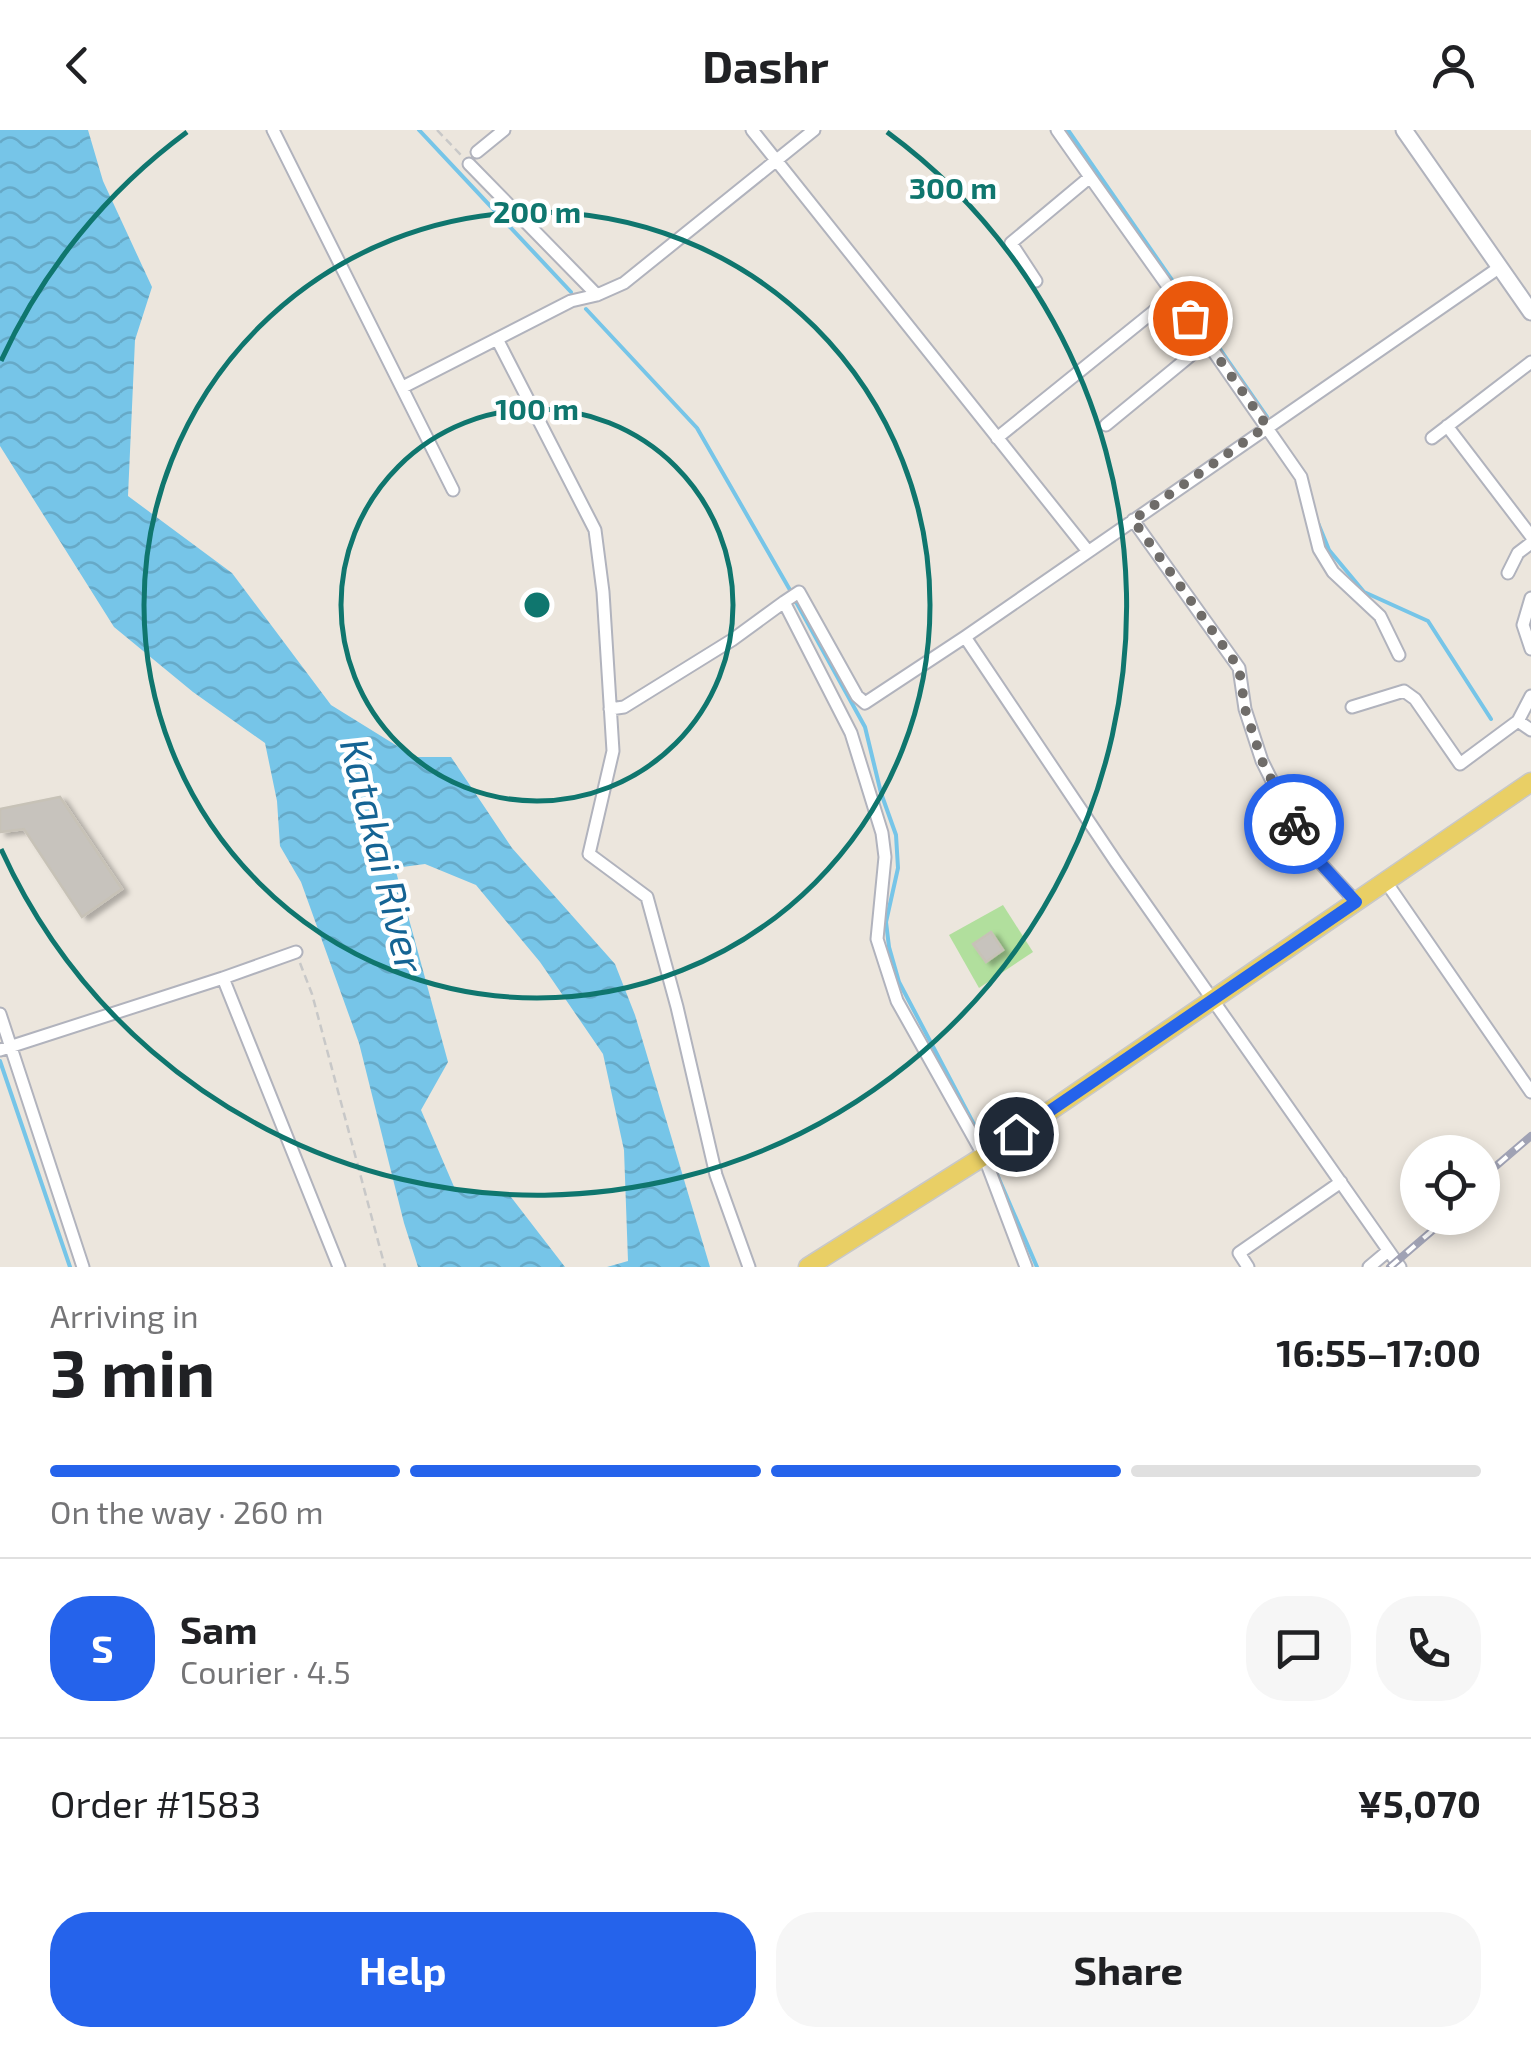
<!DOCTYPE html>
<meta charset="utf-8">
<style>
:root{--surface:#fff;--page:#f6f6f6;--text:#202124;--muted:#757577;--line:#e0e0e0;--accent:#2563eb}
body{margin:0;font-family:"Exo 2",sans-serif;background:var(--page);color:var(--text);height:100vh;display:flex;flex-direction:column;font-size:38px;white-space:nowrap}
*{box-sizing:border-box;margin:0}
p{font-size:32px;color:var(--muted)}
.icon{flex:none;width:55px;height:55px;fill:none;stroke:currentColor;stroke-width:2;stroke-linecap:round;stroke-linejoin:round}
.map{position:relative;height:1137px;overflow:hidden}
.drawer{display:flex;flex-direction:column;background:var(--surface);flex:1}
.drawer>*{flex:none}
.tools{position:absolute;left:1400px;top:1005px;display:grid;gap:20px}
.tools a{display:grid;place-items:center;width:100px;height:100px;border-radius:50%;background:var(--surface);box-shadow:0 5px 15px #0003;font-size:50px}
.pin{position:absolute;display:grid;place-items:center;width:85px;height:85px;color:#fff;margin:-42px;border:5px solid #fff;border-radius:50%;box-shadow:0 2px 10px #0007}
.courier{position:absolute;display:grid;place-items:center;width:100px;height:100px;margin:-50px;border:8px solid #2563eb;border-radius:50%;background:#fff;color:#222;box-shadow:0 2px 12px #0007}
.summary em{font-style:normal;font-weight:700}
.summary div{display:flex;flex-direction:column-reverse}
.summary{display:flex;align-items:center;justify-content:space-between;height:170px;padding:0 50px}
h1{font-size:65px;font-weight:700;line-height:75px}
.bar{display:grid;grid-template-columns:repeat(4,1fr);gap:15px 10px;align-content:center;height:120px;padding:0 50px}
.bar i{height:12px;border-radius:8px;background:var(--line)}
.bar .selected{background:var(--accent)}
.bar p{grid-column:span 4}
.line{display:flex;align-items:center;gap:25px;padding:0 50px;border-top:2px solid var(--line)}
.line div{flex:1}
.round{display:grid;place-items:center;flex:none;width:105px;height:105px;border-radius:40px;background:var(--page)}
.primary-button{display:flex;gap:20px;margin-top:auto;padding:20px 50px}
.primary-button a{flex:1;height:115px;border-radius:40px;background:var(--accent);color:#fff;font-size:40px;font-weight:700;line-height:115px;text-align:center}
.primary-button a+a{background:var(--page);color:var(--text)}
header{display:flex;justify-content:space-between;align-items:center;height:130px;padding:0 50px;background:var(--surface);font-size:45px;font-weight:700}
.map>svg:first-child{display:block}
.garden{fill:#b1df9d}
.water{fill:url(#water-waves)}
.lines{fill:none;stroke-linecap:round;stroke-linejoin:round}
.stream{stroke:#76c5e8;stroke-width:4}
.building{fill:#c7c3bd;stroke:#c7c2b7;stroke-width:2.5;filter:url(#shadow)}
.street-casing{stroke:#b1b3bd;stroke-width:15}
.secondary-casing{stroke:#b1b3bd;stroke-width:19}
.primary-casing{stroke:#c8c8c8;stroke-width:21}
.path{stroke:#c8c8c8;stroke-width:2.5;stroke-dasharray:8 5;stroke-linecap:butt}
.street{stroke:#fff;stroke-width:11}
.secondary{stroke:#fff;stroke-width:15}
.primary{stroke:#e9cf65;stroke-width:18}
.rail-casing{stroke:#a0a2b4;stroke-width:8}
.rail{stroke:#fff;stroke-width:4;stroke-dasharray:11;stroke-linecap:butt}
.done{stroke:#6f6c69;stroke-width:10;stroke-dasharray:0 18}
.route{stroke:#2563eb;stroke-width:12}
.ring{fill:none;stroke:#0f766e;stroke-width:5}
.labels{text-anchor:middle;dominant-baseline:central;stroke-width:9;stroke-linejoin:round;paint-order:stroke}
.water-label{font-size:40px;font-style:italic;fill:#156494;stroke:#fff}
.centre{fill:#0f766e;stroke:#fff;stroke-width:5}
.ring-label{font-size:30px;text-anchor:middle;font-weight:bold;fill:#0f766e;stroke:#fff;stroke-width:9;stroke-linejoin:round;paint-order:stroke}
</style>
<header><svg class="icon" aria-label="back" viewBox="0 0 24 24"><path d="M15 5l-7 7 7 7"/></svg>Dashr<svg class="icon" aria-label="person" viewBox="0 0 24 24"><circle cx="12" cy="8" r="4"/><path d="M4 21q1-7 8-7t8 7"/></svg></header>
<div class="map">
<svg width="1531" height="1137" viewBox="0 0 1531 1137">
<defs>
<pattern id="water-waves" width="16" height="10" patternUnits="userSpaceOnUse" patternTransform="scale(2.5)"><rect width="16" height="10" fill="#76c5e8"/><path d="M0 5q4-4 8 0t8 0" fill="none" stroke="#66a9c7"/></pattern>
<filter id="shadow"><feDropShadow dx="6" dy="3.5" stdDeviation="2.5" flood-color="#0004"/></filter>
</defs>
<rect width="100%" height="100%" fill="#ece6dd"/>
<path class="garden" d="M1003,775l30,47 -54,36 -30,-53z"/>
<path class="water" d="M0,0h88l15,51 49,106 -17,53 -7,156 104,77 99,132 84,52h36l61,91 103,116 20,51 75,252h-103l21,-6 -4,-111 -21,-96 -63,-92 -64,-77 -51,-21 -30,4 53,194 -27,48 34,79 56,8 54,70h-147l-14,-44 -45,-180 -58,-161 -21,-36 -3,-45 -12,-58 -72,-51 -79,-65 -114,-181z"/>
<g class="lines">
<path class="stream" d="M419,0l152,162
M1068,0l199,287
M586,179l111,119 93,162
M1318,393l11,27 35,42 64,29 63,98
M795,470l70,127 16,66 15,42 2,33 -12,54 3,25 10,35 80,152
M0,931l70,206
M996,1042l41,95"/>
</g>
<path class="building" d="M60,667l62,92 -40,28 -58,-88 -24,3v-23z
M991,802l12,18 -17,12 -13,-18z"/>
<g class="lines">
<g class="street-casing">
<path id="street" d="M273,0l180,360
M752,0l335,420
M1057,0l33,47
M477,22l27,-22
M469,34l128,131
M1036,151l-25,-38 79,-66 84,118
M497,209l98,191 8,62 10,159 -24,103 58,43 30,110 39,168 33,92
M403,257l168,-86 26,-6 27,-12 190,-153
M1106,295l101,-83 94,135 18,72 14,23 47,44 19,39
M1447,296l84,110
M997,308l177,-143 33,47
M1432,308l99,-76
M1133,390l106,148 6,41 17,52 42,84 52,57
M1508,443l10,-20 13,-10
M1531,468l-8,27 8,24
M784,472l15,-10 58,104 8,7 100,-66 535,-370
M965,507l151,225 284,405
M1531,566l-13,25 13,9
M1352,577l52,-16 11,8 45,65 58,-43
M610,579l14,-2 108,-67 52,-38 67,131 31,100 3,24 -8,82 20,62 87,155 42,111
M1386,752l145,210
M223,848l73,-26
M0,884l83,253
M0,920l223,-72 116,289
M1248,1137l-9,-14 102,-71
M1369,1137l19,-16"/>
</g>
<g class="secondary-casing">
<path id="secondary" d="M1404,0l127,182"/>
</g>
<g class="primary-casing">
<path id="primary" d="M808,1137l176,-111 547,-374"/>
</g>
<path class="path" d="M437,0l24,25
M300,833l12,31 73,273"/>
<use href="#street" class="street"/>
<use href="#secondary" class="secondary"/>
<use href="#primary" class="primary"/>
<g class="rail-casing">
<path id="rail" d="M1482,1048l49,-42
M1390,1137l57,-49"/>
</g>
<use href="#rail" class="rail"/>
</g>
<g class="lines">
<path class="done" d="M1190,188l77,108 -134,94 106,148 6,41 17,52 32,63"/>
<path class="route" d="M1016,1004l340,-232 -52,-57 -10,-21"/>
</g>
<g class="ring">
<circle cx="537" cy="475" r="196"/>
<circle cx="537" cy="475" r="393"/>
<path d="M1 231A589 589 0 0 1 187 2M887 2A589 589 0 1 1 1 719"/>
</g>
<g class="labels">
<g class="water-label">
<text transform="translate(384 725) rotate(76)">Katakai River</text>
</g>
</g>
<circle cx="537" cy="475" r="15" class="centre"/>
<g class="ring-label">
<text x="953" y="69">300 m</text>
<text x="537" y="93">200 m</text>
<text x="537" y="290">100 m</text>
</g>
</svg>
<div class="tools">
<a><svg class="icon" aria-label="locate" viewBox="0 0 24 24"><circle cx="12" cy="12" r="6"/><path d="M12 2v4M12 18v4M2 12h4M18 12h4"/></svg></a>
</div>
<div class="pin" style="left:1190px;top:188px;background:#ea580c"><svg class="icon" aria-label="bag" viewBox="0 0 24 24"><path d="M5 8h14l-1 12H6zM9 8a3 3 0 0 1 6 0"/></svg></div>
<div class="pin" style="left:1016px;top:1004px;background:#1f2937"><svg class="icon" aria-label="home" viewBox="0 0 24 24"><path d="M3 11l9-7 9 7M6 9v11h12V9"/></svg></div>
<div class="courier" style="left:1294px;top:694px"><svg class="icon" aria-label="bike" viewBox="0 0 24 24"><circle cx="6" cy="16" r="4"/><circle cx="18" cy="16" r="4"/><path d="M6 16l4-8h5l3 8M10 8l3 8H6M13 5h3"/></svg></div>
</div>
<section class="drawer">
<div class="summary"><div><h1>3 min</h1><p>Arriving in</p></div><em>16:55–17:00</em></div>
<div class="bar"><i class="selected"></i><i class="selected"></i><i class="selected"></i><i></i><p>On the way · 260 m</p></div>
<div class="line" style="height:180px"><b class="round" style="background:var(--accent);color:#fff">S</b><div><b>Sam</b><p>Courier · 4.5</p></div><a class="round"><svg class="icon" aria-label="chat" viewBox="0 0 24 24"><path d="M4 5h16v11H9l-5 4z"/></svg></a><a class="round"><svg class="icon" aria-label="phone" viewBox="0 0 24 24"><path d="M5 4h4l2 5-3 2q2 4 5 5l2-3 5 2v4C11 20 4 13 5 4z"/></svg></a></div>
<div class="line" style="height:130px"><div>Order #1583</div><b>¥5,070</b></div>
<div class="primary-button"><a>Help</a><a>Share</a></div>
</section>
